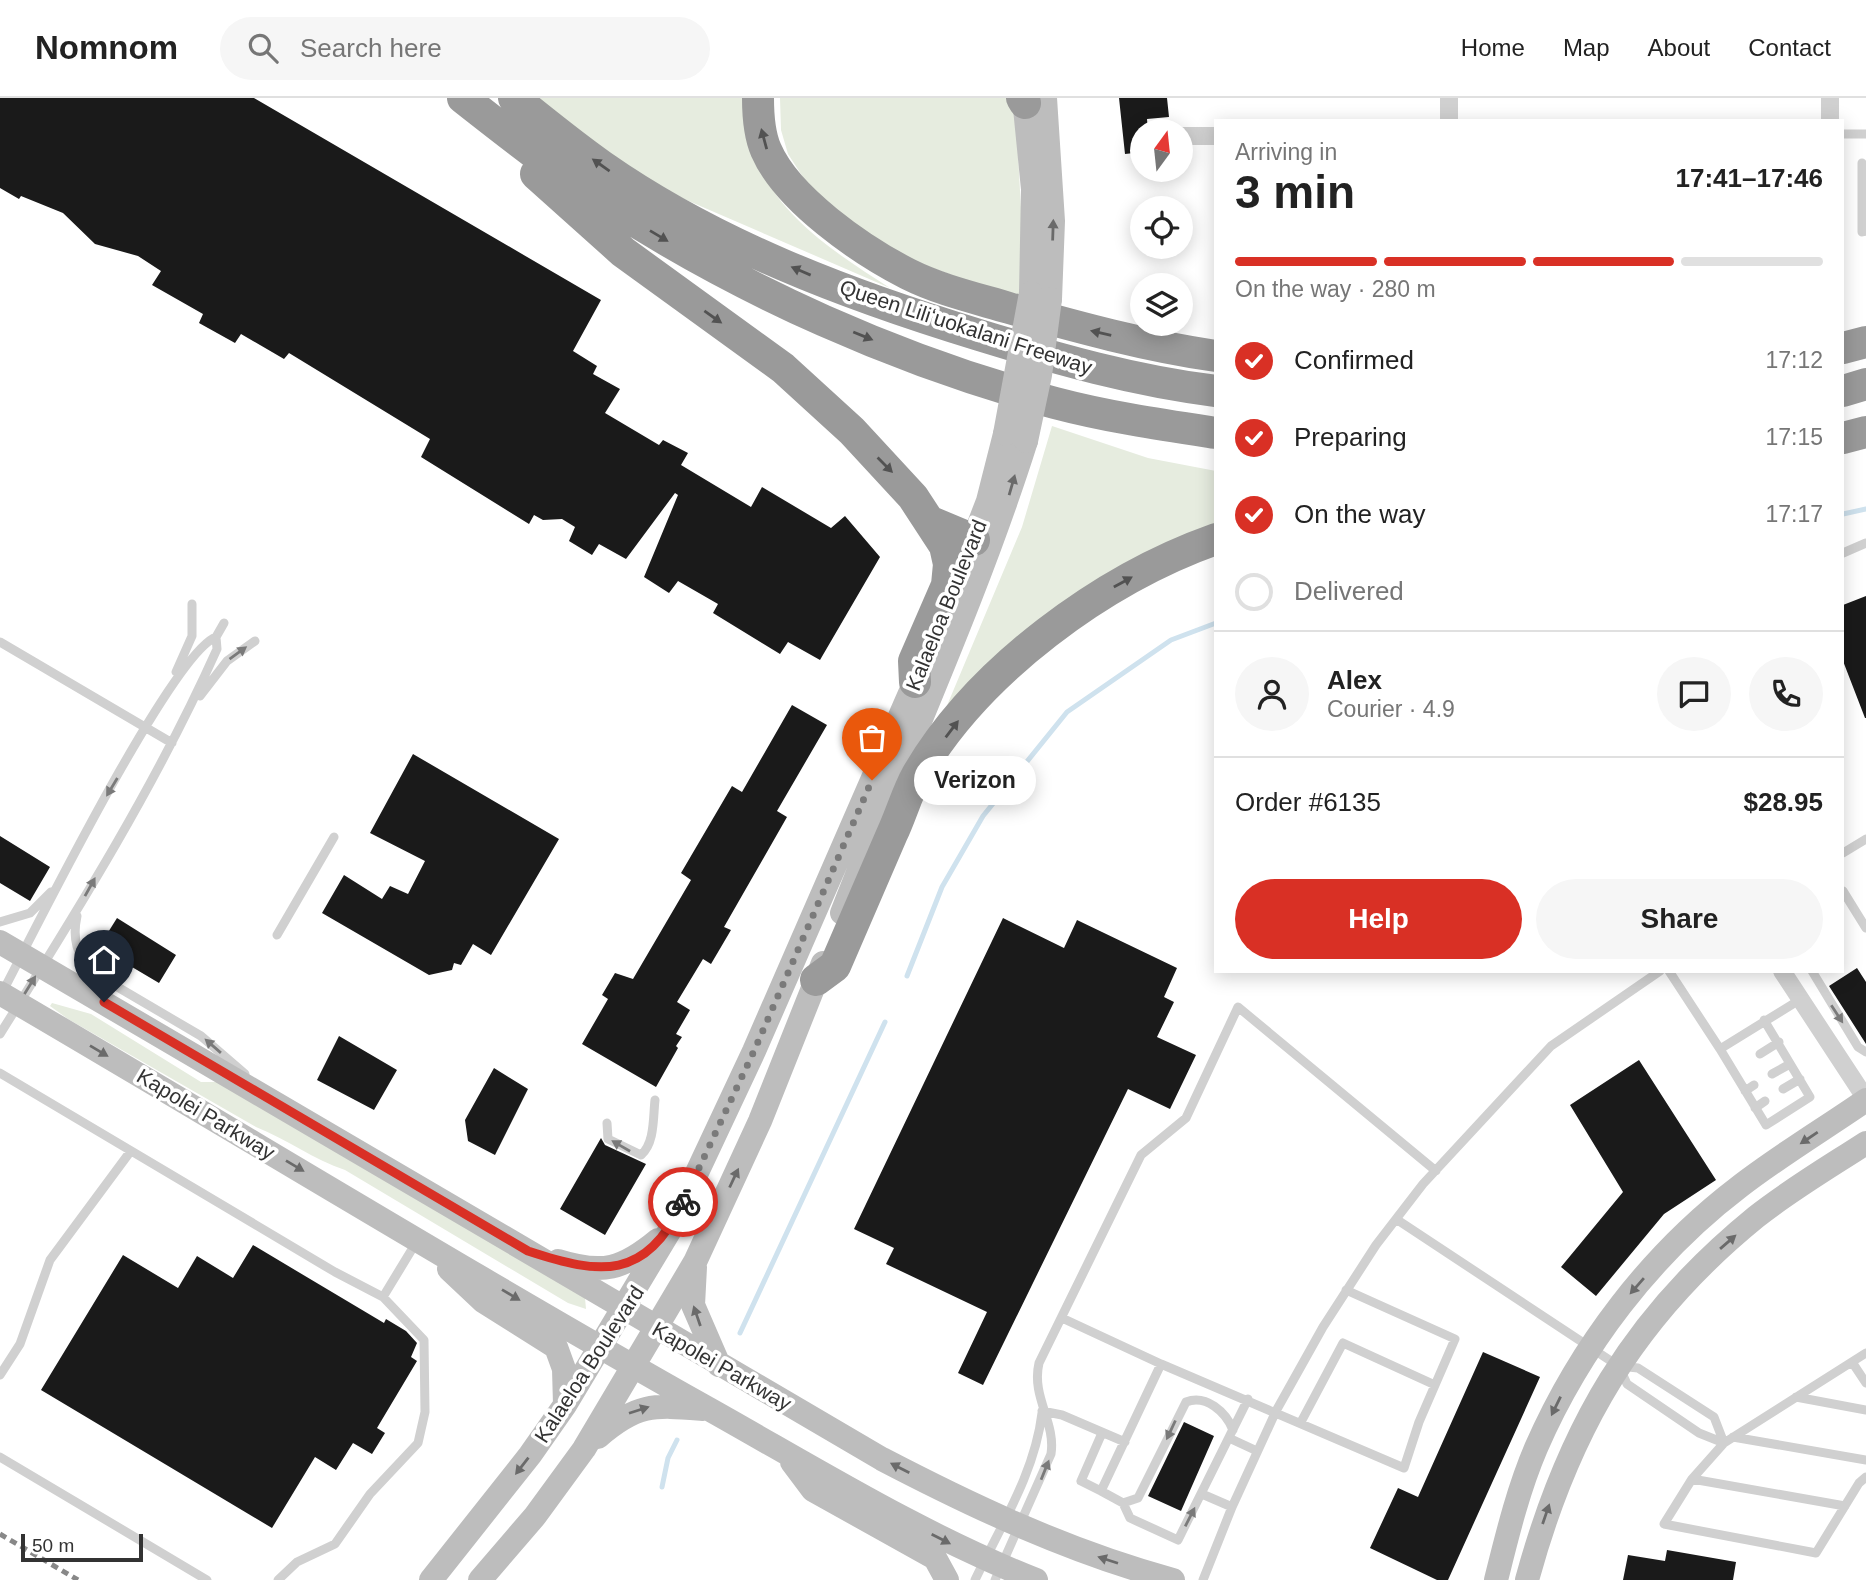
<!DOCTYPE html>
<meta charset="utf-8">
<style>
:root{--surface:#fff;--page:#f6f6f6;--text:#222;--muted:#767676;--line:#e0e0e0;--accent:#d93025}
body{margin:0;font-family:Arial,sans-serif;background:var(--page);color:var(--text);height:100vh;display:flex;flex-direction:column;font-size:26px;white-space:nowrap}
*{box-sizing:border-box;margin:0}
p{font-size:23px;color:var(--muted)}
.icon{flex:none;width:38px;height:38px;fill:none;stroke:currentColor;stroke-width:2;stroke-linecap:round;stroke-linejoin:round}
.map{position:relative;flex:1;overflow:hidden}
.sheet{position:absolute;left:1214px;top:21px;width:630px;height:854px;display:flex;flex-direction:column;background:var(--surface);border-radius:0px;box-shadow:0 4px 18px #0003}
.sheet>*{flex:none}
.needle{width:46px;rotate:15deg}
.tools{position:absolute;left:1130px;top:21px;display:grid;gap:14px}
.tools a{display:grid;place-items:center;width:63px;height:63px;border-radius:50%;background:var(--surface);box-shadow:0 4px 18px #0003;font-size:35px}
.scale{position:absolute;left:21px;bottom:18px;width:122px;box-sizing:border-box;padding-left:7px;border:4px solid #333;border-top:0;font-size:19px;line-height:24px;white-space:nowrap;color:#333;-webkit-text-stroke:5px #fff;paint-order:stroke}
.pin{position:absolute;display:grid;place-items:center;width:60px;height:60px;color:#fff;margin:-72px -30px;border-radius:50% 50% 50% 0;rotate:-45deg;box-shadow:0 0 7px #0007}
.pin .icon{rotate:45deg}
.courier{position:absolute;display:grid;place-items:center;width:70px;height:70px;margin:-35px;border:5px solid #d93025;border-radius:50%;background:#fff;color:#222;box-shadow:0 2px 9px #0007}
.bubble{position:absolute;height:49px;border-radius:24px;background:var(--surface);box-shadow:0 4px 18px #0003;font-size:23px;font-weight:700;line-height:49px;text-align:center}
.head em{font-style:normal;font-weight:700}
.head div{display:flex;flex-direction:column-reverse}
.head{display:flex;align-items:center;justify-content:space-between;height:119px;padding:0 21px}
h1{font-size:46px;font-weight:700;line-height:52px}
.bar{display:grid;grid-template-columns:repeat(4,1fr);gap:10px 7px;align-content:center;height:84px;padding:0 21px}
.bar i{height:9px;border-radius:5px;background:var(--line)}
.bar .selected{background:var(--accent)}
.bar p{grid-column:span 4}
.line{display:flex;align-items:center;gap:18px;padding:0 21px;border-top:2px solid var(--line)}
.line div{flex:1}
.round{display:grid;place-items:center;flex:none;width:74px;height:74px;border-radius:37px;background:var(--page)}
ol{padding:0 21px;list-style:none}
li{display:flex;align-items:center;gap:21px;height:77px}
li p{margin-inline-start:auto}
li .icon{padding:7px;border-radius:50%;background:var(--accent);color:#fff;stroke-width:4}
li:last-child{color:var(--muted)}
li i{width:38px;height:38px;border:4px solid var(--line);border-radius:50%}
.primary-button{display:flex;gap:14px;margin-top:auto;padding:14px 21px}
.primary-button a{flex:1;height:80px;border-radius:42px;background:var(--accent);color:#fff;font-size:28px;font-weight:700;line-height:80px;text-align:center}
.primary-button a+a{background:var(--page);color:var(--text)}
header{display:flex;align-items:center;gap:42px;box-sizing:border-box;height:98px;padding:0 35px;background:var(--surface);border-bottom:2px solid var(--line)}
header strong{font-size:33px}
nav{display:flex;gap:38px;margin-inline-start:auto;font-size:24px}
.search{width:490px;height:63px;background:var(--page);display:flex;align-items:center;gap:18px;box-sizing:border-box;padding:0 24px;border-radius:38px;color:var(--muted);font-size:26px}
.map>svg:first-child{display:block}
.green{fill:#e6ecdf}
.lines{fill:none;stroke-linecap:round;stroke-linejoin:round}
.stream{stroke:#cfe2ee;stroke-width:5}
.building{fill:#1a1a1a}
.lane{stroke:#d0d0d0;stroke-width:9}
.street{stroke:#d0d0d0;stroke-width:18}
.secondary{stroke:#bdbdbd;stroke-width:24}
.highway{stroke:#9a9a9a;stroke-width:32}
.rail{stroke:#888;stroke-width:5;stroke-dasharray:7 5;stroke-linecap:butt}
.secondary-bridge{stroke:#bdbdbd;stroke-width:24}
.oneway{fill:#525252}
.oneway2{fill:#6a6a6a}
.oneway3{fill:#7a7a7a}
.done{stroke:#7a7a7a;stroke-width:7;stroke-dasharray:0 12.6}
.route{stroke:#d93025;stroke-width:9}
.labels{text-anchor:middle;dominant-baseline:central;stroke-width:7;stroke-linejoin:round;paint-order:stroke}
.street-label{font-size:21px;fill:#333;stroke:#fff}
</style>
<header>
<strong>Nomnom</strong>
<div class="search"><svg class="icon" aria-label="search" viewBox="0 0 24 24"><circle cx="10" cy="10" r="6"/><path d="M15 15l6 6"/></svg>Search here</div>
<nav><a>Home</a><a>Map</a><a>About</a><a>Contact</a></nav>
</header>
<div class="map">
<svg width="1866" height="1482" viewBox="0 0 1866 1482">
<rect width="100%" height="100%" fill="#fff"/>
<path class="green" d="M531,0h214c3,20 4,45 12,64 26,59 82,93 133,126l-206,-89 -62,-34z
M780,0h235l11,204 -132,-48 -82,-63 -24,-37 -7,-24z
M1052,328l96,32 68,13v64l-53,20 -233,191 92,-219z
M52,905l39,11 110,68h17l367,216 1,11 -18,-6 -223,-133c-31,-10 -58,-31 -89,-43l-188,-108 -18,-13z"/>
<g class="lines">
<path class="stream" d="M1843,416l23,-5
M907,878l35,-89 41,-71 84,-104 104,-72 45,-17
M740,1235l145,-311
M662,1389l6,-29 9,-18"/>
</g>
<path class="building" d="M0,0h254l347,202 -28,51 24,15 -4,8 27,15 -15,24 54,32 4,-5 25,13 -7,12 70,42 11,-20 69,41 14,-12 35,41 -60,103 -32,-18 -8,12 -67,-41 5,-9 -40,-23 -9,12 -25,-16 34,-82 -3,-2 -49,66 -27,-15 -7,11 -23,-14 6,-14 -13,-8 -19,1 -9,-5 -5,9 -108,-67 9,-18 -141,-86 -5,6 -43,-25 -6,9 -36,-20 4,-9 -51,-29 9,-14 -23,-15 -43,-12 -32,-31 -42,-17 -2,3 -19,-11z
M1119,0h48l2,19 -22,2 1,12h-5v21l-18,2z
M1866,498v122h-1l-22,-57v-56z
M792,607l35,20 -50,86 10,6 -63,110 7,3 -20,34 -8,-5 -26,43 13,8 -14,24 6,3 -6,9 2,2 -22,39 -74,-43 26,-45 -6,-4 13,-22 18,6 58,-99 -10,-7 51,-87 10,6z
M413,656l146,85 -68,116 -18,-11 -12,21 -7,-2 -2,7 -23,5 -107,-62 22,-38 38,24 8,-13 18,8 17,-33 -55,-28z
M0,738l50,31 -20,34 -30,-18z
M117,820l59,37 -17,28 -49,-29 -3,-20z
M1003,820l61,30 13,-28 100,48 -13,29 10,5 -17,35 39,18 -26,54 -42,-20 -145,296 -25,-12 29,-61 -101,-48 8,-16 -40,-19z
M1857,870l9,14v62l-37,-58z
M339,938l58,34 -23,40 -57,-30z
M1639,962l77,120 -52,34 -68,82 -35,-29 62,-75 -53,-87z
M494,970l34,21 -33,66 -27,-14 -3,-21z
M601,1040l4,7 41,19 -41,71 -45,-26z
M253,1147l131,78 2,-4 20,12 11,12 -6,14 6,4 -40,67 8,5 -13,21 -19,-11 -17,27 -21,-13 -43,71 -231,-138 82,-135 55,33 19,-32 36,22z
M1483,1254l57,25 -92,203h-11l-67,-32 28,-60 20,9z
M1184,1324l30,14 -33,75 -33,-15z
M1667,1452l69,12 -3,18h-110l5,-25 37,6z"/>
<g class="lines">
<path class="lane" d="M1843,36h23
M1862,65v69l4,-1
M1843,455l23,-10
M0,544l172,101
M176,574l16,-36v-32
M200,598l27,-35 28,-20
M1843,755l23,-14
M1843,793l23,37
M77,818c-5,23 0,39 15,56l109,64 44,38
M0,824l30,-9 21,-21
M277,837l57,-98
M1669,873l51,78
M1812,873l46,76 8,5
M2,895c30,-57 169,-339 214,-356
M1764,922l46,77 -44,28 -46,-76 81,-50
M0,936c78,-124 157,-251 217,-385l-1,-12 8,-14
M1760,956l19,-12
M0,975l335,199 48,25 41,43 1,72 -7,31 -48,51 -35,50 -38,18 -19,18
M1772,976l18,-10
M1783,991l17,-10
M1745,993l9,-6
M1755,1010l10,-7
M607,1025l1,16 33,16c14,-12 12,-38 14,-55
M1396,1121l221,146
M383,1199l34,-56
M1062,1220l99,46 243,104 15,-46 36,-83 -109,-49
M1866,1255l-142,90 -32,36 -28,45 152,29 43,-70 7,-6
M1852,1264l14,21
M1161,1266l-60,127 22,12 7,15 48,22 70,-141
M1619,1268l19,2 76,49 10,26 -25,-10 -72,-49z
M0,1277l20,-31 30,-84 80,-108
M1796,1299l70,13
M1042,1313l20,4 63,27
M1301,1324l42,-79 92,42
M1733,1339l133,23
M1229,1340l28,13
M0,1359l207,123
M1692,1381l153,27
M1101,1393l-20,-10 21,-48
M1202,1396l30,13
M1123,1405l15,-5 48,-96c20,-8 40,10 47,28
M975,1482c25,-53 60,-107 67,-167
M995,1482l56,-126c5,-32 -20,-57 -12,-91l102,-208 45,-37 52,-111 198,164
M1203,1482l29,-73 44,-96 47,-84 53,-82 47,-61 128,-138 109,-75"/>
<path class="street" d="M1830,0v23
M1449,23v-23
M1184,38h32
M1782,873l84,128"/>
<path class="secondary" d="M1024,0l9,91 -2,104
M1045,0l8,123 -3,78
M953,494l35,-91 17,-67
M842,815c61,-157 133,-311 184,-472
M0,844l882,517c94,49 188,93 291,121
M0,895c236,138 469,281 707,415 109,61 213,126 329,172
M558,1163c45,14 65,8 100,-21
M695,1169l-2,38 26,60
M449,1171l34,32 73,46 8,22 1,36
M598,1339c39,-34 56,-32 105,-28
M792,1364l21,28 122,68 12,22
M431,1482l99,-125 35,-50 105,-175 84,-179 167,-383
M480,1482l55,-64 49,-67 111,-187 65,-141 63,-158
M1496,1482c11,-44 22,-90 40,-132 44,-101 115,-194 203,-261 40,-31 85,-58 127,-87
M1527,1482c41,-151 106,-263 229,-363 34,-27 73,-50 110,-74"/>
<path class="highway" d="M463,0c47,37 94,74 145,106 136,88 291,157 447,199 53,14 108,22 161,30
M514,0c29,23 58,47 88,68 113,79 246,129 377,169 78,24 156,46 237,56
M758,0c0,17 1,36 8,52 21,49 95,100 142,124 32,16 67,24 101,34 68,19 137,38 207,48
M1022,0l3,5
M536,76l87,78 160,116 69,63 61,66 32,49 4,18 -2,21 -33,76 1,21
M1843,250l23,-6
M1843,293l23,-7
M1843,340l23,-6
M931,424l43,18
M816,882l19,-14c19,-44 38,-88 57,-132 9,-19 15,-41 25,-59 61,-105 186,-196 299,-236"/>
<path class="rail" d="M0,1436l78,46"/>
<path class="secondary-bridge" d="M1005,336l26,-141
M1026,343l14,-66 10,-76"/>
</g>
<defs><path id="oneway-solid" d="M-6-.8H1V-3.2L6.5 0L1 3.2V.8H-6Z" transform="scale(1.75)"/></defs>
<g class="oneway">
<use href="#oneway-solid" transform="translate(764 41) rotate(-105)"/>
<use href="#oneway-solid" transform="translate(601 67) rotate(-145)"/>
<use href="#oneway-solid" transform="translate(659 138) rotate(31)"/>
<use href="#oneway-solid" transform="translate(801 173) rotate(-157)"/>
<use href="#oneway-solid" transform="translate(713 219) rotate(35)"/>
<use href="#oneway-solid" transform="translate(1101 235) rotate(-167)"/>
<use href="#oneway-solid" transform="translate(863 238) rotate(22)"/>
<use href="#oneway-solid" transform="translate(885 367) rotate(45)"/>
<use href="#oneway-solid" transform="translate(1123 484) rotate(-29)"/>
<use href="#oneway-solid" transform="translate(952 631) rotate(-53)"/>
</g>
<g class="oneway2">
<use href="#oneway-solid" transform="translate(1053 132) rotate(-88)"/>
<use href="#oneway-solid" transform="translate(1012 387) rotate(-74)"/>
<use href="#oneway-solid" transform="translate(99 953) rotate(31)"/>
<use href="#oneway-solid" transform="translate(1809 1040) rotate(146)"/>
<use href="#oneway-solid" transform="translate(295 1068) rotate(31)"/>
<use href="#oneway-solid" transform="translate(734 1080) rotate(-65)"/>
<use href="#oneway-solid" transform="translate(1728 1144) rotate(-41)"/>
<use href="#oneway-solid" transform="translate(1637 1188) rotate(131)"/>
<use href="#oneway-solid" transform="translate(511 1197) rotate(31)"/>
<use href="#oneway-solid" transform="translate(697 1218) rotate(-109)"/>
<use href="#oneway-solid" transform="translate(1556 1308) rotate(116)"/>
<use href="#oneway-solid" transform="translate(639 1312) rotate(-18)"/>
<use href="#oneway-solid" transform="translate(522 1368) rotate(128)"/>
<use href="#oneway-solid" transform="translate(900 1370) rotate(-153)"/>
<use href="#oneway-solid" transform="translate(1546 1416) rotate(-71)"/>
<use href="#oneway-solid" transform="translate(941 1441) rotate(27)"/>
<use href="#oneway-solid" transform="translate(1108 1462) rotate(-162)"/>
</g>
<g class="oneway3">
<use href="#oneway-solid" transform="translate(238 555) rotate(-36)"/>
<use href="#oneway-solid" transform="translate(112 689) rotate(121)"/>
<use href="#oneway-solid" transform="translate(90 789) rotate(-61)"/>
<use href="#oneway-solid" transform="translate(30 887) rotate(-58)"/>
<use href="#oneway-solid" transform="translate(1837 916) rotate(57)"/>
<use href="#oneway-solid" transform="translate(213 948) rotate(-139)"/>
<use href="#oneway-solid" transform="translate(621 1048) rotate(-150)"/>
<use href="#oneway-solid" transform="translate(1171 1332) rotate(115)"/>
<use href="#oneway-solid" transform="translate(1045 1372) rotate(-68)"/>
<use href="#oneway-solid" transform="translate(1190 1419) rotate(-63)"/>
</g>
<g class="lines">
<path class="done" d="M683,1104l71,-151 118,-271"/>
<path class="route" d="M104,904l424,249c73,24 117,30 155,-49"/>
</g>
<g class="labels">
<g class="street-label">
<text transform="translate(966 229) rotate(18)">Queen Liliʻuokalani Freeway</text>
<text transform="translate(946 507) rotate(-68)">Kalaeloa Boulevard</text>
<text transform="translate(206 1016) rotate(31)">Kapolei Parkway</text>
<text transform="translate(589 1266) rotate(-57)">Kalaeloa Boulevard</text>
<text transform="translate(722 1268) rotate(30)">Kapolei Parkway</text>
</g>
</g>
</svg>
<div class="tools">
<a><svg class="needle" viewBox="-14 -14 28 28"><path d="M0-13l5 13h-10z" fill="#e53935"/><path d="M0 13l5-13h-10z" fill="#767676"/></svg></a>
<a><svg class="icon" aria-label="locate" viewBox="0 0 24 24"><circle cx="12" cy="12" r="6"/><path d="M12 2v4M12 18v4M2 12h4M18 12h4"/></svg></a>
<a><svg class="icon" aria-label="layers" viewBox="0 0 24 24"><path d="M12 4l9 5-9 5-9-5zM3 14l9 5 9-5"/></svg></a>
</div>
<div class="scale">50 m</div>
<div class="pin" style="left:872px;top:682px;background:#ea580c"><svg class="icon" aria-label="bag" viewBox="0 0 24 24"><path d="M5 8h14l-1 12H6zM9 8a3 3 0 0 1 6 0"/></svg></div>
<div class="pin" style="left:104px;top:904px;background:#1f2937"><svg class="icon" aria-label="home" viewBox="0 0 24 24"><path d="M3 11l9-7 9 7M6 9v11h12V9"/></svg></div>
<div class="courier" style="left:683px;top:1104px"><svg class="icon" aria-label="bike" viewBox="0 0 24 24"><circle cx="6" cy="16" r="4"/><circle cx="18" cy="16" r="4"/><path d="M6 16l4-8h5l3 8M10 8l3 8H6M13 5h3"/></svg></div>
<div class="bubble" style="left:914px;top:658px;width:122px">Verizon</div>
<section class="sheet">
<div class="head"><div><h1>3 min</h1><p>Arriving in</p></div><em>17:41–17:46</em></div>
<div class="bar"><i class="selected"></i><i class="selected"></i><i class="selected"></i><i></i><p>On the way · 280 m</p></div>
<ol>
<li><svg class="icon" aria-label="check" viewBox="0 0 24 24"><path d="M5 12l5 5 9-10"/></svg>Confirmed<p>17:12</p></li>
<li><svg class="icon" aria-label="check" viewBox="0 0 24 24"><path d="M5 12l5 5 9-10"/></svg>Preparing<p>17:15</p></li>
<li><svg class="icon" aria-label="check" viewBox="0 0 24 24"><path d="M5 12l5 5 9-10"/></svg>On the way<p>17:17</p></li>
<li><i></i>Delivered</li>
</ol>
<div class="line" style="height:126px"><a class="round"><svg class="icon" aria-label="person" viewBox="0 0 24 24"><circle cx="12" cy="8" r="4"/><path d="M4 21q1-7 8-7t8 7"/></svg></a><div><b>Alex</b><p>Courier · 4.9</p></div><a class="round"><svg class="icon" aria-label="chat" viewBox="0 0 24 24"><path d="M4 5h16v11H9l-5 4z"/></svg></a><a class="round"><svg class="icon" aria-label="phone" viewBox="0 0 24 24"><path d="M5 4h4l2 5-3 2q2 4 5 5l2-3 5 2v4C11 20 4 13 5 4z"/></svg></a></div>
<div class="line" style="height:91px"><div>Order #6135</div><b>$28.95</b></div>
<div class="primary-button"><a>Help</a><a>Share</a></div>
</section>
</div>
